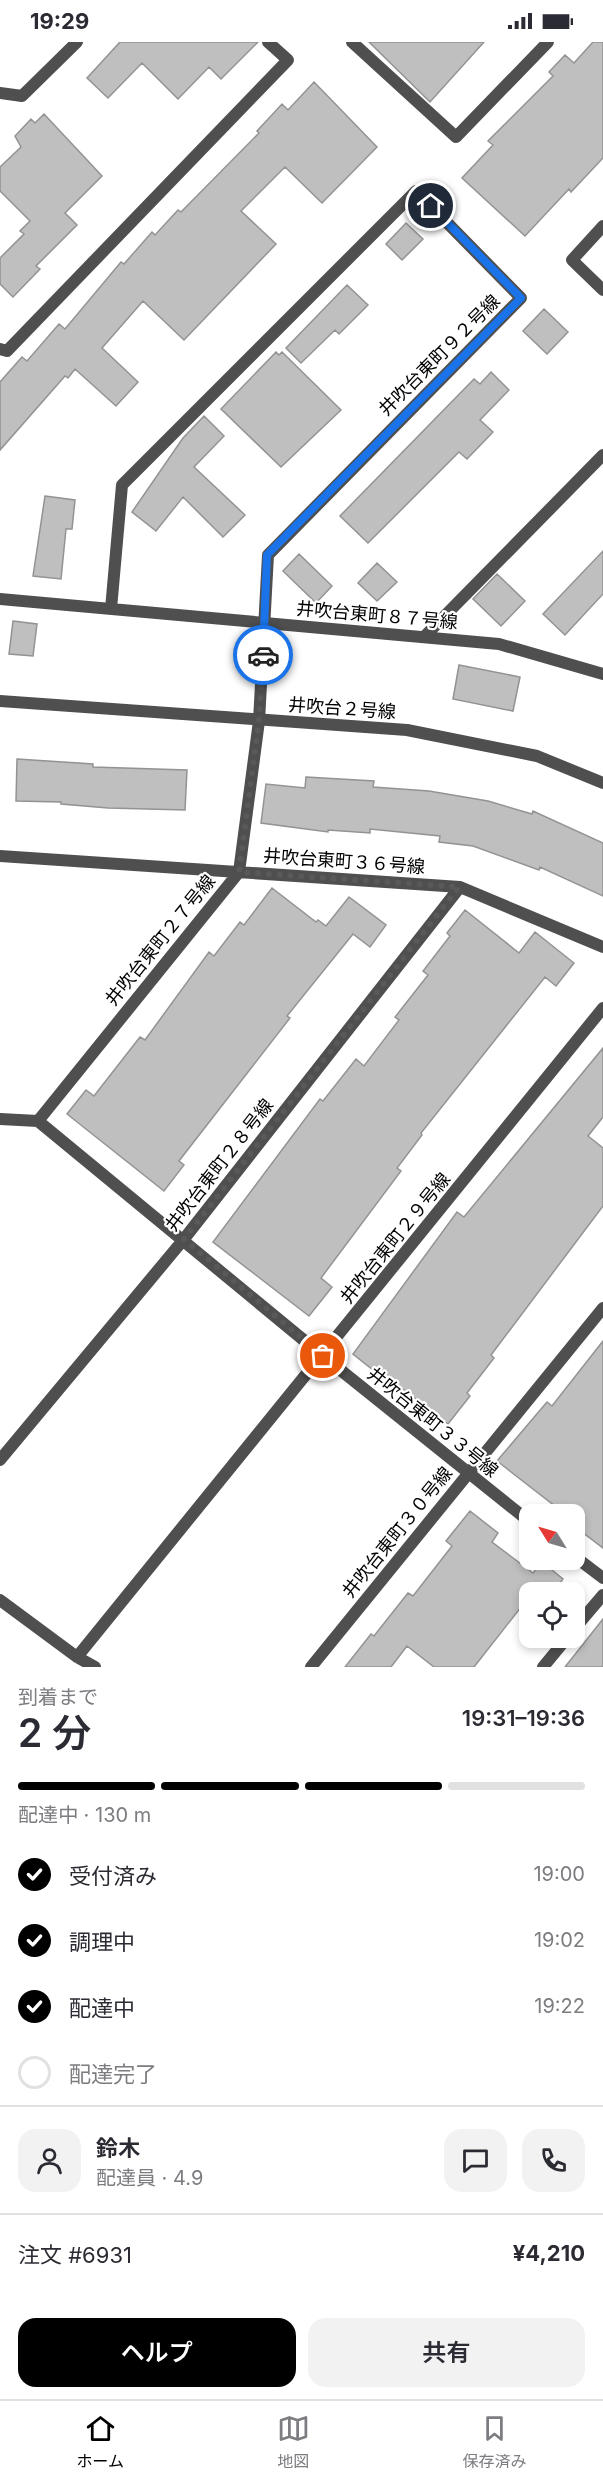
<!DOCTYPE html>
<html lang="ja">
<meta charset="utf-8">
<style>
:root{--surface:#fff;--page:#f2f2f3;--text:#2b2b33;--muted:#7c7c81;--line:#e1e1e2;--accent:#000}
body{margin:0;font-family:Inter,"Noto Sans JP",sans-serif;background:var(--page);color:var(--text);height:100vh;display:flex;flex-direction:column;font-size:22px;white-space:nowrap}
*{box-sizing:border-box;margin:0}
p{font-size:20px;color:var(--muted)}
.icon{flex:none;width:33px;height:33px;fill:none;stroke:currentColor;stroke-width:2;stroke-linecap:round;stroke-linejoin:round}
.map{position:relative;height:1625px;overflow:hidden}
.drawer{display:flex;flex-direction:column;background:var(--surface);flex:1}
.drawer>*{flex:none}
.needle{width:39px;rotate:307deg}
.fabs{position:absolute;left:519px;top:1462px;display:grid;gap:12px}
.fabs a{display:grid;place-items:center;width:66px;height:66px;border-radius:12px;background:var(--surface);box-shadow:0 3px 9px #0003;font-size:30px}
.pin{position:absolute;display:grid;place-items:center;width:51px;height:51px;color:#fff;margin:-26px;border:3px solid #fff;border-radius:50%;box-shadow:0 2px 6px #0007}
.courier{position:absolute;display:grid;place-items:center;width:60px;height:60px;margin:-30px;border:4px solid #1a73e8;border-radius:50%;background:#fff;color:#222;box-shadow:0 2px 8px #0007}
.head em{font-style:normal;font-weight:600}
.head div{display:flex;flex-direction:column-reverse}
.head{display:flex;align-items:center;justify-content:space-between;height:102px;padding:0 18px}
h1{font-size:39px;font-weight:600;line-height:45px}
.bar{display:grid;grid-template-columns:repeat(4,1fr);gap:9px 6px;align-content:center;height:72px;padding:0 18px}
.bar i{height:8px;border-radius:4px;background:var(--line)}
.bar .current{background:var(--accent)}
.bar p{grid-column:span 4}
.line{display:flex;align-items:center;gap:15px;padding:0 18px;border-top:2px solid var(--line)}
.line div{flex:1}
.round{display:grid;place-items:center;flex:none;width:63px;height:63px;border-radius:18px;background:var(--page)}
ol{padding:0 18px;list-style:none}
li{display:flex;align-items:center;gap:18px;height:66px}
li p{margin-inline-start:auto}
li .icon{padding:6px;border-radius:50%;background:var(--accent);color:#fff;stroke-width:4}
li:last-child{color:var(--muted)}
li i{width:33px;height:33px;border:3px solid var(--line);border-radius:50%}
.cta{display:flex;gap:12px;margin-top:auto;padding:12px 18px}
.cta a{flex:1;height:69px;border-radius:18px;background:var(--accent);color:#fff;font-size:24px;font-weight:600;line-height:69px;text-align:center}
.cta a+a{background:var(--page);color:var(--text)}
.status{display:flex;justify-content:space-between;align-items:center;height:42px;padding:0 30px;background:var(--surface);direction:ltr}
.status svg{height:16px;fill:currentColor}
.dock{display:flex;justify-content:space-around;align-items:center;height:84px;border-top:2px solid var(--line);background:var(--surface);font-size:16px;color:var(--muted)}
.dock a{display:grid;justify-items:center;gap:3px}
.dock .current{color:var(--accent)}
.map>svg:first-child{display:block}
.building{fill:#bfbfbf;stroke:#939393;stroke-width:1.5}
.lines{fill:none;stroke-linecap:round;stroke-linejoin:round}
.minor{stroke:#4f4f4f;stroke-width:12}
.tertiary{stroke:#4f4f4f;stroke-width:12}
.done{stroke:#595959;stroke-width:6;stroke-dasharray:0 10.8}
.route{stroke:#1a73e8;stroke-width:8}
.labels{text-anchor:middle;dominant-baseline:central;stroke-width:4.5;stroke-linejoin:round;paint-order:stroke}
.street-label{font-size:18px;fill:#000;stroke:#fff}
</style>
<div class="status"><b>19:29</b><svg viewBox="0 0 49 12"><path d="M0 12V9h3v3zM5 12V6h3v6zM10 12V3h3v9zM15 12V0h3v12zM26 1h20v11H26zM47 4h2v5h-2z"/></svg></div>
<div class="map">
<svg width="603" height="1625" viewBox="0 0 603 1625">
<rect width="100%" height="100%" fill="#fff"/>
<path class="building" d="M120,0h138l-37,37 -12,-12 -31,32 -36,-36 -34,35 -21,-20z
M369,0h115l-54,60z
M593,0h10v116l-32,34 -2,-3 -44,47 -63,-58 31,-33 -5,-4 65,-65 -4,-4 16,-17 9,8z
M314,40l63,65 -55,56 -37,-36 -44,44 35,33 -92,96 -41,-39 -41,47 36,34 -22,24 -41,-37 -7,9 -3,-2 -65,74v-68l22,-25 5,4 32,-37 6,5 56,-67 3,2 28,-32 3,3 23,-25 3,2 78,-79 -2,-2 25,-27 6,6z
M44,72l58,62 -37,37 12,12 -41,41 4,3 -27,28 -13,-13v-26l24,-24 -4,-3 10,-10 -30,-30v-24l21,-20 -6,-11 16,-17 4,4z
M406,181l17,16 -21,21 -16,-16z
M347,243l21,20 -29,29 -4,-4 -34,33 -15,-15z
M544,267l24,23 -21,22 -24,-23z
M276,310l3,3 3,-3 59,58 -60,57 -60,-58z
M491,330l18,18 -29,30 13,12 -26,27 -8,-7 -91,91 -28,-27 134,-137 6,5z
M204,374l20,20 -30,31 51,48 -22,22 -40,-40 -27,34 -24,-19 51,-74z
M45,454l30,4 -3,29h-6l-5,50 -28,-3z
M603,509v43l-38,41 -22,-21z
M299,512l33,32 -16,17 -33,-32z
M377,521l20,19 -20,19 -19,-18z
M497,532l28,27 -24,25 -28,-27z
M13,579l24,3 -4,32 -24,-2z
M459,623l61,12 -7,34 -60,-12z
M17,717l76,5v3l94,3 -2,40 -77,-2 -47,-4v-2l-45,-1z
M306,735l68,4 -1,6 56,4 59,10 44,13 1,-3 70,32v53l-63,-29 -1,3 -66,-24 -34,-4 1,-6 -70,-7v4l-42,-3v2l-67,-9 5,-39 39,4z
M272,846l44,34 2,-2 8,6 23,-29 37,28 -16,22 -17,-13 -66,82 3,2 -111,143 5,4 -20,26 -97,-77 19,-24 8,6 46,-59 5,3 64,-88 5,4 26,-34 4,3z
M465,868l54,43 16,-21 39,31 -18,23 -11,-9 -124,156 1,2 -25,33 4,3 -80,107 11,9 -23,29 -96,-74 107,-143 3,2 33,-42 8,7 35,-46 -4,-3 33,-42 -5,-4 27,-35 -3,-3z
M603,1006v69l-15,19 15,12v58l-112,149 3,3 -27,35 3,3 -22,28 -58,-45 -2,3 -35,-28 104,-142 7,5z
M603,1299v207l-29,-22v-11h-13l-7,-5 2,-3 -59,-46 50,-59 5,4z
M470,1469l28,22 -6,9 41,31 9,-11 21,17 -10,14h-23v9l-2,2 -3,-2 -51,65h-40l-27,-21 -16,21h-46l26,-33 3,2 34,-43 5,3 39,-50 -6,-5z
M603,1577v48h-38z"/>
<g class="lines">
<path class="minor" d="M352,0l104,95 92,-95
M0,51l22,3 55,-54
M603,184l-31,34 31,30
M0,307l7,2 281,-291 -20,-18
M0,557l499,45 104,30
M424,595l179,-182
M0,814l460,31 143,60
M0,1077l38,2 201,-249 20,-151 9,-166 253,-257 -105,-107 -294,294 -11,124
M38,1079l285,235 207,166
M0,1418l184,-221 276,-352
M574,1514l29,22
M0,1558l77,57 18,10
M574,1587l29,-34
M77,1615l526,-649
M311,1625l292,-359
M543,1625l24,-29"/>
<path class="tertiary" d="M0,659l407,29 130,26 66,27"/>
</g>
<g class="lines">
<path class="done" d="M263,613l-4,66 -20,151 220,15 -275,352 139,117"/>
<path class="route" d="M263,613l4,-100 254,-257 -90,-92"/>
</g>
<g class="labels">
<g class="street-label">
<text transform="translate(439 313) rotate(-45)">井吹台東町９２号線</text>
<text transform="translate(377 573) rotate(5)">井吹台東町８７号線</text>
<text transform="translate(342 666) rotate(4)">井吹台２号線</text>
<text transform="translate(344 819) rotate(4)">井吹台東町３６号線</text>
<text transform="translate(160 898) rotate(-51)">井吹台東町２７号線</text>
<text transform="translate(219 1123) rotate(-52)">井吹台東町２８号線</text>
<text transform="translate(395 1196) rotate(-51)">井吹台東町２９号線</text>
<text transform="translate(433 1380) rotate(39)">井吹台東町３３号線</text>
<text transform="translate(397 1490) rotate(-51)">井吹台東町３０号線</text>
</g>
</g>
</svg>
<div class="fabs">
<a><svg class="needle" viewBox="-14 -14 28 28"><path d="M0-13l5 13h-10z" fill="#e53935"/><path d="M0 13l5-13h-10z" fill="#7c7c81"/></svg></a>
<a><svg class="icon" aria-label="locate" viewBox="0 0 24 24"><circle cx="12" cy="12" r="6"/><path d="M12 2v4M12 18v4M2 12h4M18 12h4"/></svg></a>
</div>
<div class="pin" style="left:323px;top:1314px;background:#ea580c"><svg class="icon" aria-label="bag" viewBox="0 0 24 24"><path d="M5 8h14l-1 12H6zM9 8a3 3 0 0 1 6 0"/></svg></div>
<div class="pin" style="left:431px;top:164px;background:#1f2937"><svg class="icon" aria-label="home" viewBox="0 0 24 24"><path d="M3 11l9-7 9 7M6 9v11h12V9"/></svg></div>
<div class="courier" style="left:263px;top:613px"><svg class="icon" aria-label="car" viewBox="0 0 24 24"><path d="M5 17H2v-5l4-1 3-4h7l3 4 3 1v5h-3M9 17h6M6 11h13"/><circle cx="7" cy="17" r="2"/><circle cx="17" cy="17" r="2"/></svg></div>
</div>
<section class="drawer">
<div class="head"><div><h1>2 分</h1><p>到着まで</p></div><em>19:31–19:36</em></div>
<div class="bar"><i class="current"></i><i class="current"></i><i class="current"></i><i></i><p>配達中 · 130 m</p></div>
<ol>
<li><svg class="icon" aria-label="check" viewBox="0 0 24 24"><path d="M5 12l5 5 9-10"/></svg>受付済み<p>19:00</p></li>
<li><svg class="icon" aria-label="check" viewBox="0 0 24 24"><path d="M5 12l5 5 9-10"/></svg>調理中<p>19:02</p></li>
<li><svg class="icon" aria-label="check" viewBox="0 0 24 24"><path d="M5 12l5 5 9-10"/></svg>配達中<p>19:22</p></li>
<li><i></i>配達完了</li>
</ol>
<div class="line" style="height:108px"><a class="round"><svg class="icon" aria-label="person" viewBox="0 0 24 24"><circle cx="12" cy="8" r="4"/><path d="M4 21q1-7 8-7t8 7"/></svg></a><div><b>鈴木</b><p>配達員 · 4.9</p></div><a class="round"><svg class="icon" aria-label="chat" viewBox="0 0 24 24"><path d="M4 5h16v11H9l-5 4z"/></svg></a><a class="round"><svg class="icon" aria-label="phone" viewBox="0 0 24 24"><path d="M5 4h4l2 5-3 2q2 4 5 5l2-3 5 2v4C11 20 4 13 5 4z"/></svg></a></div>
<div class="line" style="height:78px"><div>注文 #6931</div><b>¥4,210</b></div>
<div class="cta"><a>ヘルプ</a><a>共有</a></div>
</section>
<nav class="dock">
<a class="current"><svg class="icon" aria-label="home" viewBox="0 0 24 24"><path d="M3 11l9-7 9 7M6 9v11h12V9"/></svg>ホーム</a>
<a><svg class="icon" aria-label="map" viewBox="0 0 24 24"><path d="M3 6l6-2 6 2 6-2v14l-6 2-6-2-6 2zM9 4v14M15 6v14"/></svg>地図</a>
<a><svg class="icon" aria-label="saved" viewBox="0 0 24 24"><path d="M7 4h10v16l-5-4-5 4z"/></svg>保存済み</a>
</nav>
